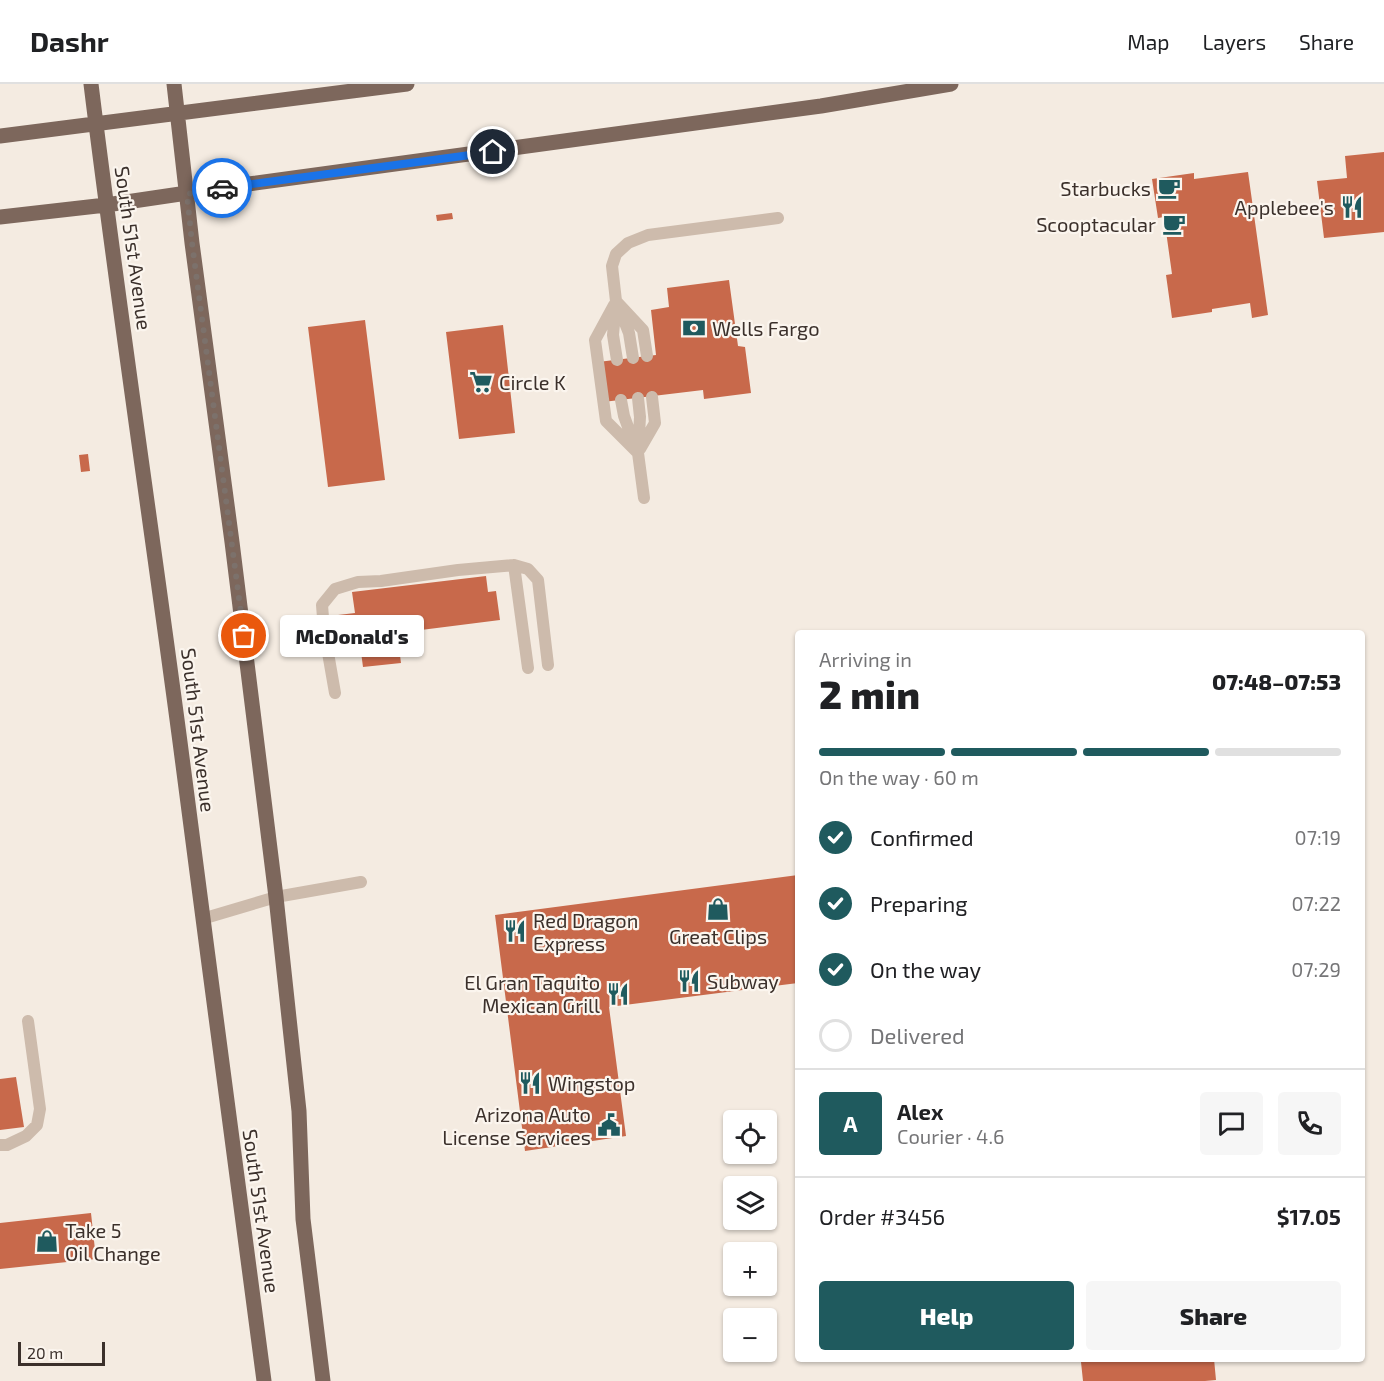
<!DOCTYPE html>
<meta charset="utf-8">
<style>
:root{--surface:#fff;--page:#f6f6f6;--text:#202124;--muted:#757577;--line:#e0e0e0;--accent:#1f5a5e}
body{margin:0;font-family:"Exo 2",sans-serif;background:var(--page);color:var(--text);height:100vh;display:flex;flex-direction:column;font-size:22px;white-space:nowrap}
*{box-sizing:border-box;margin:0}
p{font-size:20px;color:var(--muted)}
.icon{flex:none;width:33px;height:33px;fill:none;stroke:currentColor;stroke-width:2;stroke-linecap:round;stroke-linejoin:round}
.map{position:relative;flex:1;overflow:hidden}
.panel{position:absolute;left:795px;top:546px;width:570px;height:732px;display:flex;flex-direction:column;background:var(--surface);border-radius:6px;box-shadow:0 2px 4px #0004}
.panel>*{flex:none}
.controls{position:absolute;left:723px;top:1026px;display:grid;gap:12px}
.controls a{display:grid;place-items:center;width:54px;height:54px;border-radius:6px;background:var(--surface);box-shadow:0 2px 4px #0004;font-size:30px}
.scale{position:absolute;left:18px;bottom:15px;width:87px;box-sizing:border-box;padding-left:6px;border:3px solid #3b302b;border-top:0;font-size:16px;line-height:21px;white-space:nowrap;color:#3b302b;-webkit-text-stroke:4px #fbf5ee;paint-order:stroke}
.pin{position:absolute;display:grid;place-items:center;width:51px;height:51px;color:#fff;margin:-26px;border:3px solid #fff;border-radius:50%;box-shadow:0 2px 6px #0007}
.courier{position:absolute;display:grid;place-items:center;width:60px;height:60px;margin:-30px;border:4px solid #1a73e8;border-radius:50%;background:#fff;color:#222;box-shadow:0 2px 8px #0007}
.bubble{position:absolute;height:42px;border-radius:6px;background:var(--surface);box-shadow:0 2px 4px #0004;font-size:20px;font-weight:800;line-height:42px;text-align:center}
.summary em{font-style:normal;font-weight:800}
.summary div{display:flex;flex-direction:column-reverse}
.summary{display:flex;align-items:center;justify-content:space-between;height:102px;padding:0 24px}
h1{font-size:39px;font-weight:800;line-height:45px}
.bar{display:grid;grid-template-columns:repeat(4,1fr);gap:9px 6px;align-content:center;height:72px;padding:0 24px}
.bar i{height:8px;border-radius:4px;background:var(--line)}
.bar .active{background:var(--accent)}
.bar p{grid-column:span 4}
.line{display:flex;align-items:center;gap:15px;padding:0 24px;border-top:2px solid var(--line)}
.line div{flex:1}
.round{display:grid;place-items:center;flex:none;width:63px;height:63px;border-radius:6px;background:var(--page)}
ol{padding:0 24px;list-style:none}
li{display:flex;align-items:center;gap:18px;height:66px}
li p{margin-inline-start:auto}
li .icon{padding:6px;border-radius:50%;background:var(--accent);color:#fff;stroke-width:4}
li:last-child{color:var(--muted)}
li i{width:33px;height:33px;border:3px solid var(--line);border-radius:50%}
.action{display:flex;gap:12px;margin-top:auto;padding:12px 24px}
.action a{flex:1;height:69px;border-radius:6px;background:var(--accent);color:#fff;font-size:24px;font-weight:800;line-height:69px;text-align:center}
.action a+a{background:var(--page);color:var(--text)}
header{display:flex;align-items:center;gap:36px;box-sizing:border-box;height:84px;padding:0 30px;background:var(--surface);border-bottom:2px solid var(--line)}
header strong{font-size:28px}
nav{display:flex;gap:33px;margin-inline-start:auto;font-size:21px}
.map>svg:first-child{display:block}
.building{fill:#c8694b}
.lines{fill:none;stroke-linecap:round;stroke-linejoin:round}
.lane{stroke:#cdbbac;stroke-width:12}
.primary{stroke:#7d675c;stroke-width:15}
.done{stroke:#7c716b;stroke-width:6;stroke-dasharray:0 10.8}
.route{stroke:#1a73e8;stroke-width:8}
.labels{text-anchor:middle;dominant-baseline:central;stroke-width:4.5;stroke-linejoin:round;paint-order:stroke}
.poi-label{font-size:20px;fill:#3b302b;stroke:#fbf5ee;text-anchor:start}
.street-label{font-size:20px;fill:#3b302b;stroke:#fbf5ee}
</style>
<header>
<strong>Dashr</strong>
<nav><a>Map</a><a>Layers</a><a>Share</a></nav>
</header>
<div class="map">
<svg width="1384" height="1297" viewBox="0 0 1384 1297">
<rect width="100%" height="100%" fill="#f4ebe1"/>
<path class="building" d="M1384,68v80l-60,6 -7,-57 30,-3 -2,-22z
M1248,88l20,143 -16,3 -2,-15 -38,6v3l-40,6 -6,-43 6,-1 -8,-57 -6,1 -6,-39 42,-6v6z
M452,129l1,6 -16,2 -1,-6z
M729,196l9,66 7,1 6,46 -47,6 -1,-9 -100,12 -5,-40 58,-7 -5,-45 18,-3 -2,-19z
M365,236l20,160 -57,7 -20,-160z
M503,241l12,108 -56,6 -13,-107z
M88,370l2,17 -9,1 -2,-17z
M486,492l2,16 8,-1 4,29 -79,10 1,7 -24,3 3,23 -38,4 -2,-15 -18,3 -5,-40 17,-2 -3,-21z
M798,791v108l-189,24 17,129 -101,15 -30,-236z
M16,993l8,50 -24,3v-51z
M91,1129l5,46 -96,10v-46z
M1105,1275h109l2,21 -11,1h-122l-2,-19z"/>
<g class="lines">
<path class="lane" d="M616,217l27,29 4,26
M614,221l-19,35 11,81 32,32
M619,224l10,25 4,25
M617,276l-4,-25 3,-34 -4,-35 4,-12 12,-11 20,-8 130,-17
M638,314l2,19 -2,36 6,45
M621,316l3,16 12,33
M640,365l15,-26 -3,-26
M514,481l14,103
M335,609l-11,-63 -2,-25 13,-16 23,-7 23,-1 77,-11 56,-5 14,4 10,11 10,85
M202,835l74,-22 85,-15
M0,1061h7l19,-9 11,-11 3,-16 -12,-88"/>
<path class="primary" d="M91,0c27,220 60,439 89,658 28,213 55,426 84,639
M174,0l18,159 40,299 44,355 23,214 4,108 20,162
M0,52l407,-52
M0,133l106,-12 135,-20 580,-79 130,-22"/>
</g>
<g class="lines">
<path class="done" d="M222,104l-35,6 5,49 52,393"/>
<path class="route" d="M222,104l271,-36"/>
</g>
<defs>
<g id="cafe-bare" transform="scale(1.8)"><path d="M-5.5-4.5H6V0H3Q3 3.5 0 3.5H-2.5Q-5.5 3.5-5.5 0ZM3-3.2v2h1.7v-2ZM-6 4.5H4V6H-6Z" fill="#1f5a5e" stroke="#fbf5ee" stroke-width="2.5" paint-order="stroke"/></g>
<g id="restaurant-bare" transform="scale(1.8)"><path d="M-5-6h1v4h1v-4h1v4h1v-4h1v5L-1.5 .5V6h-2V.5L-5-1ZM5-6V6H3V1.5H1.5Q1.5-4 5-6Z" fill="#1f5a5e" stroke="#fbf5ee" stroke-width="2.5" paint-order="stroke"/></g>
<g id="bank-bare" transform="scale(1.8)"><path d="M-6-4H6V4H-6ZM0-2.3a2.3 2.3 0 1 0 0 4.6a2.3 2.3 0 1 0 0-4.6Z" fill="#1f5a5e" stroke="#fbf5ee" stroke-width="2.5" paint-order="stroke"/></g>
<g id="supermarket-bare" transform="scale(1.8)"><path d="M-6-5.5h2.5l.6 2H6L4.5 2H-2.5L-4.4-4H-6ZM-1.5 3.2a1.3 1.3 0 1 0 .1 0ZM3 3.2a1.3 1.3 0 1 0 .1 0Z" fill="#1f5a5e" stroke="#fbf5ee" stroke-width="2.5" paint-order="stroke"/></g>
<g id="shop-bare" transform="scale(1.8)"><path d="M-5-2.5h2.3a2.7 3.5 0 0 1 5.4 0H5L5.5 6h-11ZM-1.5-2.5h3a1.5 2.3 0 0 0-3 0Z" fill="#1f5a5e" stroke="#fbf5ee" stroke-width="2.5" paint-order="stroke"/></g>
<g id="civic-bare" transform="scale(1.8)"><path d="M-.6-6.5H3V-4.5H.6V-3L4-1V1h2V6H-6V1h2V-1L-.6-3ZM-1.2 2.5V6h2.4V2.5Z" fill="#1f5a5e" stroke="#fbf5ee" stroke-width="2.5" paint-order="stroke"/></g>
</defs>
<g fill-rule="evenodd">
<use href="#cafe-bare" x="1169" y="104"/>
<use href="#restaurant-bare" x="1352" y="123"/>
<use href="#cafe-bare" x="1174" y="140"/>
<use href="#bank-bare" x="694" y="244"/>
<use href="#supermarket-bare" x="481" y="298"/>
<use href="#shop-bare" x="718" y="825"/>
<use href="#restaurant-bare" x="515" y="847"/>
<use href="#restaurant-bare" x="689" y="897"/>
<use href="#restaurant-bare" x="618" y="910"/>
<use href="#restaurant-bare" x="530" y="999"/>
<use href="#civic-bare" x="609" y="1041"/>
<use href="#shop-bare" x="47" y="1157"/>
</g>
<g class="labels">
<g class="poi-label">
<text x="1151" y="104" text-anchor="end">Starbucks</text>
<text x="1334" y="123" text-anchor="end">Applebee's</text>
<text x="1156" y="140" text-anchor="end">Scooptacular</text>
<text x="712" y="244">Wells Fargo</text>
<text x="499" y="298">Circle K</text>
<text x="533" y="836">Red Dragon<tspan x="533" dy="23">Express</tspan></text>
<text x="718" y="852" text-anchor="middle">Great Clips</text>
<text x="707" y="897">Subway</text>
<text x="600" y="898" text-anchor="end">El Gran Taquito<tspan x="600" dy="23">Mexican Grill</tspan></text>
<text x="548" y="999">Wingstop</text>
<text x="591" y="1030" text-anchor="end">Arizona Auto<tspan x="591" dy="23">License Services</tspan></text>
<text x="65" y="1146">Take 5<tspan x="65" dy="23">Oil Change</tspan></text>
</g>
<g class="street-label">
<text transform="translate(134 164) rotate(82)">South 51st Avenue</text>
<text transform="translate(199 646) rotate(83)">South 51st Avenue</text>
<text transform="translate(262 1127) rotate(82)">South 51st Avenue</text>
</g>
</g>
</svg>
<div class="controls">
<a><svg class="icon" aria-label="locate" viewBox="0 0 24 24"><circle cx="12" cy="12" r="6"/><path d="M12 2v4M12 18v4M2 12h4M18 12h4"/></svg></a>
<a><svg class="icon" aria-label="layers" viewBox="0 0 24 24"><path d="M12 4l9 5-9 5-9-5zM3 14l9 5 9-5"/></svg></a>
<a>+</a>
<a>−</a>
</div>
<div class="scale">20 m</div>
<div class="pin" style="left:244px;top:552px;background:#ea580c"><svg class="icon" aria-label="bag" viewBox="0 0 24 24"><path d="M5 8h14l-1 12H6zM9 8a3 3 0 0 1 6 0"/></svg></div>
<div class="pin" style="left:493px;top:68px;background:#1f2937"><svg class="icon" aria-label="home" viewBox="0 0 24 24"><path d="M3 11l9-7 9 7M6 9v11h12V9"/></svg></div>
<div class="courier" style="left:222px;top:104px"><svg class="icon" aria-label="car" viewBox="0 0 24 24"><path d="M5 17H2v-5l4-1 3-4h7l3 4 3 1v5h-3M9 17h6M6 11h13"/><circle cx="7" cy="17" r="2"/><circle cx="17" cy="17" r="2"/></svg></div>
<div class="bubble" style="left:280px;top:531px;width:144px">McDonald's</div>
<section class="panel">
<div class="summary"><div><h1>2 min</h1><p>Arriving in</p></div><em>07:48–07:53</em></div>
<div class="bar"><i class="active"></i><i class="active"></i><i class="active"></i><i></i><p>On the way · 60 m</p></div>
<ol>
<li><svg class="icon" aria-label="check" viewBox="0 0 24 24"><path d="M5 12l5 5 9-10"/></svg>Confirmed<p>07:19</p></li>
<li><svg class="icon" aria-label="check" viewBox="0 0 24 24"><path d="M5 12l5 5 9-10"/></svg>Preparing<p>07:22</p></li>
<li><svg class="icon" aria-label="check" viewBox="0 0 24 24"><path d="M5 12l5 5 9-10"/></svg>On the way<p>07:29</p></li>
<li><i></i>Delivered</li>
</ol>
<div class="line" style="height:108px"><b class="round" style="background:var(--accent);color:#fff">A</b><div><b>Alex</b><p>Courier · 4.6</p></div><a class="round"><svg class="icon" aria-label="chat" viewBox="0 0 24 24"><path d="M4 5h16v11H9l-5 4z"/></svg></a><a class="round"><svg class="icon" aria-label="phone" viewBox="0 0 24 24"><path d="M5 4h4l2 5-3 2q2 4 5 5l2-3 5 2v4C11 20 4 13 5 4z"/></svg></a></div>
<div class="line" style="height:78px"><div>Order #3456</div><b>$17.05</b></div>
<div class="action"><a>Help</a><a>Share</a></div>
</section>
</div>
